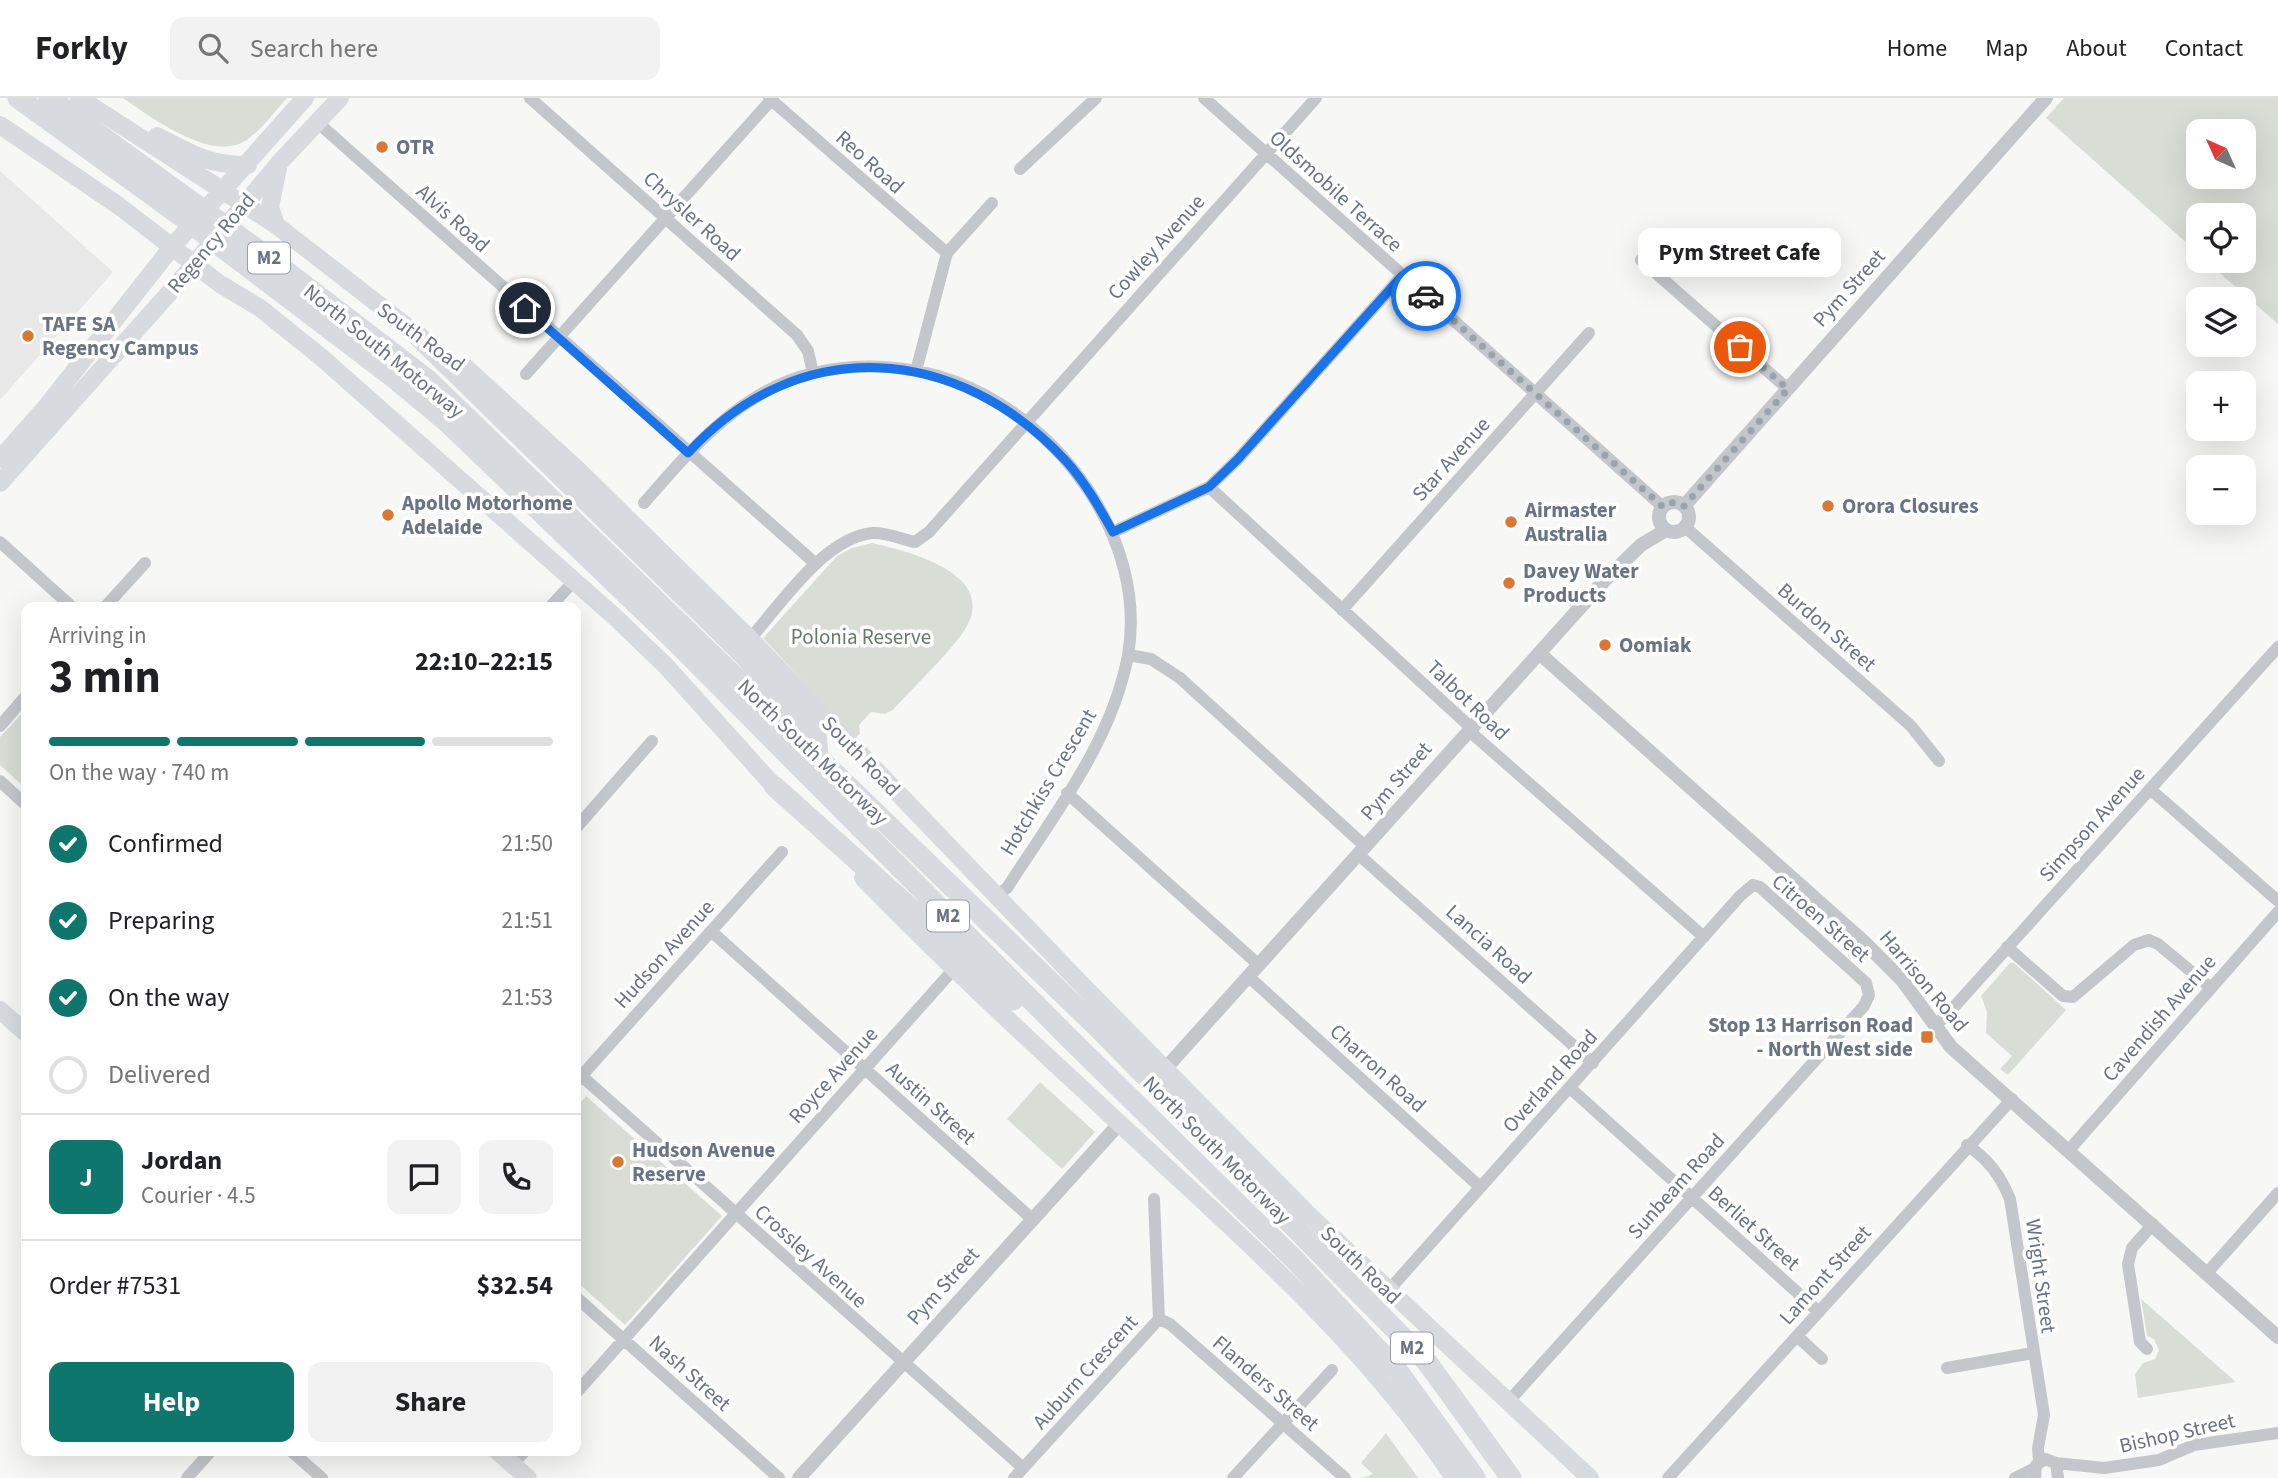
<!DOCTYPE html>
<meta charset="utf-8">
<style>
:root{--surface:#fff;--page:#f2f2f2;--text:#202124;--muted:#757577;--line:#e0e0e0;--accent:#0f766e}
body{margin:0;font-family:"Source Sans 3",sans-serif;background:var(--page);color:var(--text);height:100vh;display:flex;flex-direction:column;font-size:26px;white-space:nowrap}
*{box-sizing:border-box;margin:0}
p{font-size:23px;color:var(--muted)}
.icon{flex:none;width:38px;height:38px;fill:none;stroke:currentColor;stroke-width:2;stroke-linecap:round;stroke-linejoin:round}
.map{position:relative;flex:1;overflow:hidden}
.panel{position:absolute;left:21px;top:504px;width:560px;height:854px;display:flex;flex-direction:column;background:var(--surface);border-radius:14px;box-shadow:0 7px 28px #0002}
.panel>*{flex:none}
.needle{width:46px;rotate:315deg}
.buttons{position:absolute;left:2186px;top:21px;display:grid;gap:14px}
.buttons a{display:grid;place-items:center;width:70px;height:70px;border-radius:14px;background:var(--surface);box-shadow:0 7px 28px #0002;font-size:35px}
.pin{position:absolute;display:grid;place-items:center;width:60px;height:60px;color:#fff;margin:-30px;border:4px solid #fff;border-radius:50%;box-shadow:0 2px 7px #0007}
.courier{position:absolute;display:grid;place-items:center;width:70px;height:70px;margin:-35px;border:5px solid #1a73e8;border-radius:50%;background:#fff;color:#222;box-shadow:0 2px 9px #0007}
.bubble{position:absolute;height:49px;border-radius:14px;background:var(--surface);box-shadow:0 7px 28px #0002;font-size:23px;font-weight:700;line-height:49px;text-align:center}
.headline em{font-style:normal;font-weight:700}
.headline div{display:flex;flex-direction:column-reverse}
.headline{display:flex;align-items:center;justify-content:space-between;height:119px;padding:0 28px}
h1{font-size:46px;font-weight:700;line-height:52px}
.bar{display:grid;grid-template-columns:repeat(4,1fr);gap:10px 7px;align-content:center;height:84px;padding:0 28px}
.bar i{height:9px;border-radius:5px;background:var(--line)}
.bar .on{background:var(--accent)}
.bar p{grid-column:span 4}
.line{display:flex;align-items:center;gap:18px;padding:0 28px;border-top:2px solid var(--line)}
.line div{flex:1}
.round{display:grid;place-items:center;flex:none;width:74px;height:74px;border-radius:14px;background:var(--page)}
ol{padding:0 28px;list-style:none}
li{display:flex;align-items:center;gap:21px;height:77px}
li p{margin-inline-start:auto}
li .icon{padding:7px;border-radius:50%;background:var(--accent);color:#fff;stroke-width:4}
li:last-child{color:var(--muted)}
li i{width:38px;height:38px;border:4px solid var(--line);border-radius:50%}
.cta{display:flex;gap:14px;margin-top:auto;padding:14px 28px}
.cta a{flex:1;height:80px;border-radius:14px;background:var(--accent);color:#fff;font-size:28px;font-weight:700;line-height:80px;text-align:center}
.cta a+a{background:var(--page);color:var(--text)}
header{display:flex;align-items:center;gap:42px;box-sizing:border-box;height:98px;padding:0 35px;background:var(--surface);border-bottom:2px solid var(--line)}
header strong{font-size:33px}
nav{display:flex;gap:38px;margin-inline-start:auto;font-size:24px}
.search{width:490px;height:63px;background:var(--page);display:flex;align-items:center;gap:18px;box-sizing:border-box;padding:0 24px;border-radius:14px;color:var(--muted);font-size:26px}
.map>svg:first-child{display:block}
.built{fill:#e8e8e8}
.green{fill:#d8ded6;fill-rule:evenodd}
.lines{fill:none;stroke-linecap:round;stroke-linejoin:round}
.minor{stroke:#c3c6ca;stroke-width:12}
.tertiary{stroke:#c3c6ca;stroke-width:14}
.secondary{stroke:#d7dade;stroke-width:18}
.motorway{stroke:#d7dade;stroke-width:21}
.done{stroke:#9aa2ac;stroke-width:7;stroke-dasharray:0 12.6}
.route{stroke:#1a73e8;stroke-width:9}
.poi-dot{fill:#da7833;stroke:#fff;stroke-width:2.5}
.labels{text-anchor:middle;dominant-baseline:central;stroke-width:7;stroke-linejoin:round;paint-order:stroke}
.shield{fill:#fff;stroke:#959da9;stroke-width:2}
.shield-label{font-size:19px;font-weight:bold;fill:#687384}
.poi-label{font-size:21px;font-weight:bold;fill:#687384;stroke:#fff;text-anchor:start}
.street-label{font-size:21px;fill:#687384;stroke:#fff}
.park-label{font-size:21px;fill:#677c67;stroke:#fff}
</style>
<header>
<strong>Forkly</strong>
<div class="search"><svg class="icon" aria-label="search" viewBox="0 0 24 24"><circle cx="10" cy="10" r="6"/><path d="M15 15l6 6"/></svg>Search here</div>
<nav><a>Home</a><a>Map</a><a>About</a><a>Contact</a></nav>
</header>
<div class="map">
<svg width="2278" height="1380" viewBox="0 0 2278 1380">
<rect width="100%" height="100%" fill="#f7f8f5"/>
<path class="built" d="M0,73l113,101 -113,128z"/>
<path class="green" d="M123,0h164c-13,14 -26,33 -42,43 -34,21 -93,-23 -122,-43z
M2064,0h214v226l-72,-63h38v-46h-46v38l-152,-135zM2244,33v46h-46v-46z
M872,445c39,9 132,32 90,91 -20,27 -47,51 -69,76l-8,4 -14,-2 -12,13 1,9 -5,4 -92,-100 74,-82 15,-8z
M26,611v80l-26,-24v-28z
M2010,865h4l52,47 -58,65 -8,-6 12,-13 -26,-23 1,-21 -6,-16z
M1040,984l55,50 -33,37 -55,-50z
M586,998l136,120 -97,109 -49,-44v-173z
M2141,1201l95,83 -98,16 -3,-24 8,-11 12,-4 4,-9 -5,-11 -7,-3z
M1386,1335l32,45h-55l10,-4 -12,-11z"/>
<g class="lines">
<path class="minor" d="M530,0l267,237 11,16 5,22
M769,0l178,155
M1204,0l459,409
M317,24l499,442
M1020,71l76,-71
M1641,162l147,129
M916,273l31,-118 45,-50
M526,276l247,-276
M1209,389l257,236 9,13 229,201
M644,405c47,-54 97,-113 169,-130 45,-11 98,-8 141,8 106,39 194,160 174,274 -16,87 -75,161 -121,233l-11,8
M1685,429l226,199 28,35
M1113,434l96,-45 29,-28 164,-183
M0,444l72,65
M105,509l40,-44
M550,509l24,-26
M1342,512l247,-277
M750,541c30,-34 74,-101 122,-106 13,-1 30,6 43,9l14,-10 387,-434
M1128,557l23,4 29,19 186,169
M0,628l26,-30
M0,683l26,24
M2150,691l128,112
M1067,695l192,172
M576,730l76,-87
M1359,757l234,208
M711,833l320,287
M2007,849l56,49 10,1 61,-52 15,-5 9,4 53,44
M1249,879l231,210
M1934,928l11,-9 333,-370
M576,973l447,397
M576,984l206,-230
M1570,990l249,224
M1967,1047c22,15 33,30 43,54l34,216 -6,33 1,13
M2069,1052l209,-238
M2207,1175l71,-80
M1388,1193l352,-395 13,-11 7,2 106,96 3,12 -5,11 -355,395
M576,1199l203,181
M1159,1221l11,5 175,154
M1797,1238l25,23
M2147,1251l-7,-7 -12,-78 4,-16 21,-24
M1947,1270l86,-15
M576,1295l377,-423
M291,1353l31,27
M2056,1365l48,5 55,-8 35,-15 84,-12
M513,1366l12,-13
M187,1380l24,-27
M1014,1380l145,-159 -5,-120
M1233,1380l99,-108
M1668,1380l344,-379
M2015,1380l20,-10
M2035,1380l1,-13 9,-6 11,4 2,15"/>
<path class="tertiary" d="M1659 419a15 15 0 1 1 30 0a15 15 0 1 1-30 0Z
M1684,408l362,-408
M1539,555l324,288 39,39 49,67 327,290
M1165,971l439,-488 37,-36 25,-15
M799,1380l321,-355"/>
<path class="secondary" d="M79,0l197,127 151,117
M0,27l119,81 101,78 40,24 61,49 294,260 51,49 116,129
M157,38c33,17 53,30 91,29
M276,127l-6,-18 8,-39
M465,269l113,103 172,169 336,350 224,227 280,262
M0,361l46,-52 126,-160 133,-149
M0,385l178,-200 103,-122 59,-63
M863,780c100,103 206,198 311,296 101,93 204,189 280,304
M0,912l26,23
M497,1353l31,27"/>
<path class="motorway" d="M18,0l167,121 209,159 53,44 232,223 390,393 225,221 103,111 78,108
M49,0l220,160 159,122 667,645 332,337 84,116
M418,238l322,315 76,81 2,25
M774,688l239,214"/>
</g>
<g class="lines">
<path class="done" d="M1426,198l237,211 11,-5 10,4 104,-117 -48,-42"/>
<path class="route" d="M525,210l163,145c111,-121 270,-109 378,8 19,21 33,46 47,71l96,-45 29,-28 164,-183 24,20"/>
</g>
<g class="poi-dot">
<circle cx="382" cy="49" r="7"/>
<circle cx="28" cy="238" r="7"/>
<circle cx="1828" cy="408" r="7"/>
<circle cx="388" cy="417" r="7"/>
<circle cx="1511" cy="424" r="7"/>
<circle cx="1509" cy="485" r="7"/>
<circle cx="1605" cy="547" r="7"/>
<rect x="1920" y="932" width="14" height="14" rx="3.5"/>
<circle cx="618" cy="1064" r="7"/>
</g>
<g class="labels">
<g class="shield">
<rect x="248" y="144.5" width="42" height="31" rx="5"/>
<rect x="927" y="802.5" width="42" height="31" rx="5"/>
<rect x="1391" y="1234.5" width="42" height="31" rx="5"/>
</g>
<g class="shield-label">
<text x="269" y="160">M2</text>
<text x="948" y="818">M2</text>
<text x="1412" y="1250">M2</text>
</g>
<g class="poi-label">
<text x="396" y="49">OTR</text>
<text x="42" y="226">TAFE SA<tspan x="42" dy="24">Regency Campus</tspan></text>
<text x="402" y="405">Apollo Motorhome<tspan x="402" dy="24">Adelaide</tspan></text>
<text x="1842" y="408">Orora Closures</text>
<text x="1525" y="412">Airmaster<tspan x="1525" dy="24">Australia</tspan></text>
<text x="1523" y="473">Davey Water<tspan x="1523" dy="24">Products</tspan></text>
<text x="1619" y="547">Oomiak</text>
<text x="1913" y="927" text-anchor="end">Stop 13 Harrison Road<tspan x="1913" dy="24">- North West side</tspan></text>
<text x="632" y="1052">Hudson Avenue<tspan x="632" dy="24">Reserve</tspan></text>
</g>
<g class="street-label">
<text transform="translate(870 64) rotate(42)">Reo Road</text>
<text transform="translate(1336 93) rotate(42)">Oldsmobile Terrace</text>
<text transform="translate(692 118) rotate(42)">Chrysler Road</text>
<text transform="translate(453 120) rotate(42)">Alvis Road</text>
<text transform="translate(211 145) rotate(-50)">Regency Road</text>
<text transform="translate(1156 149) rotate(-48)">Cowley Avenue</text>
<text transform="translate(1849 190) rotate(-48)">Pym Street</text>
<text transform="translate(421 239) rotate(36)">South Road</text>
<text transform="translate(384 253) rotate(39)">North South Motorway</text>
<text transform="translate(1451 361) rotate(-48)">Star Avenue</text>
<text transform="translate(1827 529) rotate(41)">Burdon Street</text>
<text transform="translate(1468 602) rotate(44)">Talbot Road</text>
<text transform="translate(813 654) rotate(44)">North South Motorway</text>
<text transform="translate(861 658) rotate(46)">South Road</text>
<text transform="translate(1396 683) rotate(-49)">Pym Street</text>
<text transform="translate(1048 684) rotate(-59)">Hotchkiss Crescent</text>
<text transform="translate(2092 726) rotate(-48)">Simpson Avenue</text>
<text transform="translate(1821 820) rotate(41)">Citroen Street</text>
<text transform="translate(1489 846) rotate(42)">Lancia Road</text>
<text transform="translate(664 856) rotate(-48)">Hudson Avenue</text>
<text transform="translate(1924 883) rotate(50)">Harrison Road</text>
<text transform="translate(2159 920) rotate(-49)">Cavendish Avenue</text>
<text transform="translate(1378 970) rotate(42)">Charron Road</text>
<text transform="translate(833 977) rotate(-48)">Royce Avenue</text>
<text transform="translate(1550 983) rotate(-48)">Overland Road</text>
<text transform="translate(931 1005) rotate(42)">Austin Street</text>
<text transform="translate(1217 1052) rotate(45)">North South Motorway</text>
<text transform="translate(1676 1088) rotate(-48)">Sunbeam Road</text>
<text transform="translate(1754 1130) rotate(42)">Berliet Street</text>
<text transform="translate(811 1158) rotate(42)">Crossley Avenue</text>
<text transform="translate(1361 1167) rotate(44)">South Road</text>
<text transform="translate(1825 1177) rotate(-48)">Lamont Street</text>
<text transform="translate(2041 1178) rotate(82)">Wright Street</text>
<text transform="translate(943 1188) rotate(-48)">Pym Street</text>
<text transform="translate(1085 1274) rotate(-48)">Auburn Crescent</text>
<text transform="translate(690 1275) rotate(42)">Nash Street</text>
<text transform="translate(1266 1285) rotate(41)">Flanders Street</text>
<text transform="translate(2177 1335) rotate(-13)">Bishop Street</text>
</g>
<g class="park-label">
<text x="861" y="539">Polonia Reserve</text>
</g>
</g>
</svg>
<div class="buttons">
<a><svg class="needle" viewBox="-14 -14 28 28"><path d="M0-13l5 13h-10z" fill="#e53935"/><path d="M0 13l5-13h-10z" fill="#757577"/></svg></a>
<a><svg class="icon" aria-label="locate" viewBox="0 0 24 24"><circle cx="12" cy="12" r="6"/><path d="M12 2v4M12 18v4M2 12h4M18 12h4"/></svg></a>
<a><svg class="icon" aria-label="layers" viewBox="0 0 24 24"><path d="M12 4l9 5-9 5-9-5zM3 14l9 5 9-5"/></svg></a>
<a>+</a>
<a>−</a>
</div>
<div class="pin" style="left:1740px;top:249px;background:#ea580c"><svg class="icon" aria-label="bag" viewBox="0 0 24 24"><path d="M5 8h14l-1 12H6zM9 8a3 3 0 0 1 6 0"/></svg></div>
<div class="pin" style="left:525px;top:210px;background:#1f2937"><svg class="icon" aria-label="home" viewBox="0 0 24 24"><path d="M3 11l9-7 9 7M6 9v11h12V9"/></svg></div>
<div class="courier" style="left:1426px;top:198px"><svg class="icon" aria-label="car" viewBox="0 0 24 24"><path d="M5 17H2v-5l4-1 3-4h7l3 4 3 1v5h-3M9 17h6M6 11h13"/><circle cx="7" cy="17" r="2"/><circle cx="17" cy="17" r="2"/></svg></div>
<div class="bubble" style="left:1638px;top:130px;width:203px">Pym Street Cafe</div>
<section class="panel">
<div class="headline"><div><h1>3 min</h1><p>Arriving in</p></div><em>22:10–22:15</em></div>
<div class="bar"><i class="on"></i><i class="on"></i><i class="on"></i><i></i><p>On the way · 740 m</p></div>
<ol>
<li><svg class="icon" aria-label="check" viewBox="0 0 24 24"><path d="M5 12l5 5 9-10"/></svg>Confirmed<p>21:50</p></li>
<li><svg class="icon" aria-label="check" viewBox="0 0 24 24"><path d="M5 12l5 5 9-10"/></svg>Preparing<p>21:51</p></li>
<li><svg class="icon" aria-label="check" viewBox="0 0 24 24"><path d="M5 12l5 5 9-10"/></svg>On the way<p>21:53</p></li>
<li><i></i>Delivered</li>
</ol>
<div class="line" style="height:126px"><b class="round" style="background:var(--accent);color:#fff">J</b><div><b>Jordan</b><p>Courier · 4.5</p></div><a class="round"><svg class="icon" aria-label="chat" viewBox="0 0 24 24"><path d="M4 5h16v11H9l-5 4z"/></svg></a><a class="round"><svg class="icon" aria-label="phone" viewBox="0 0 24 24"><path d="M5 4h4l2 5-3 2q2 4 5 5l2-3 5 2v4C11 20 4 13 5 4z"/></svg></a></div>
<div class="line" style="height:91px"><div>Order #7531</div><b>$32.54</b></div>
<div class="cta"><a>Help</a><a>Share</a></div>
</section>
</div>
